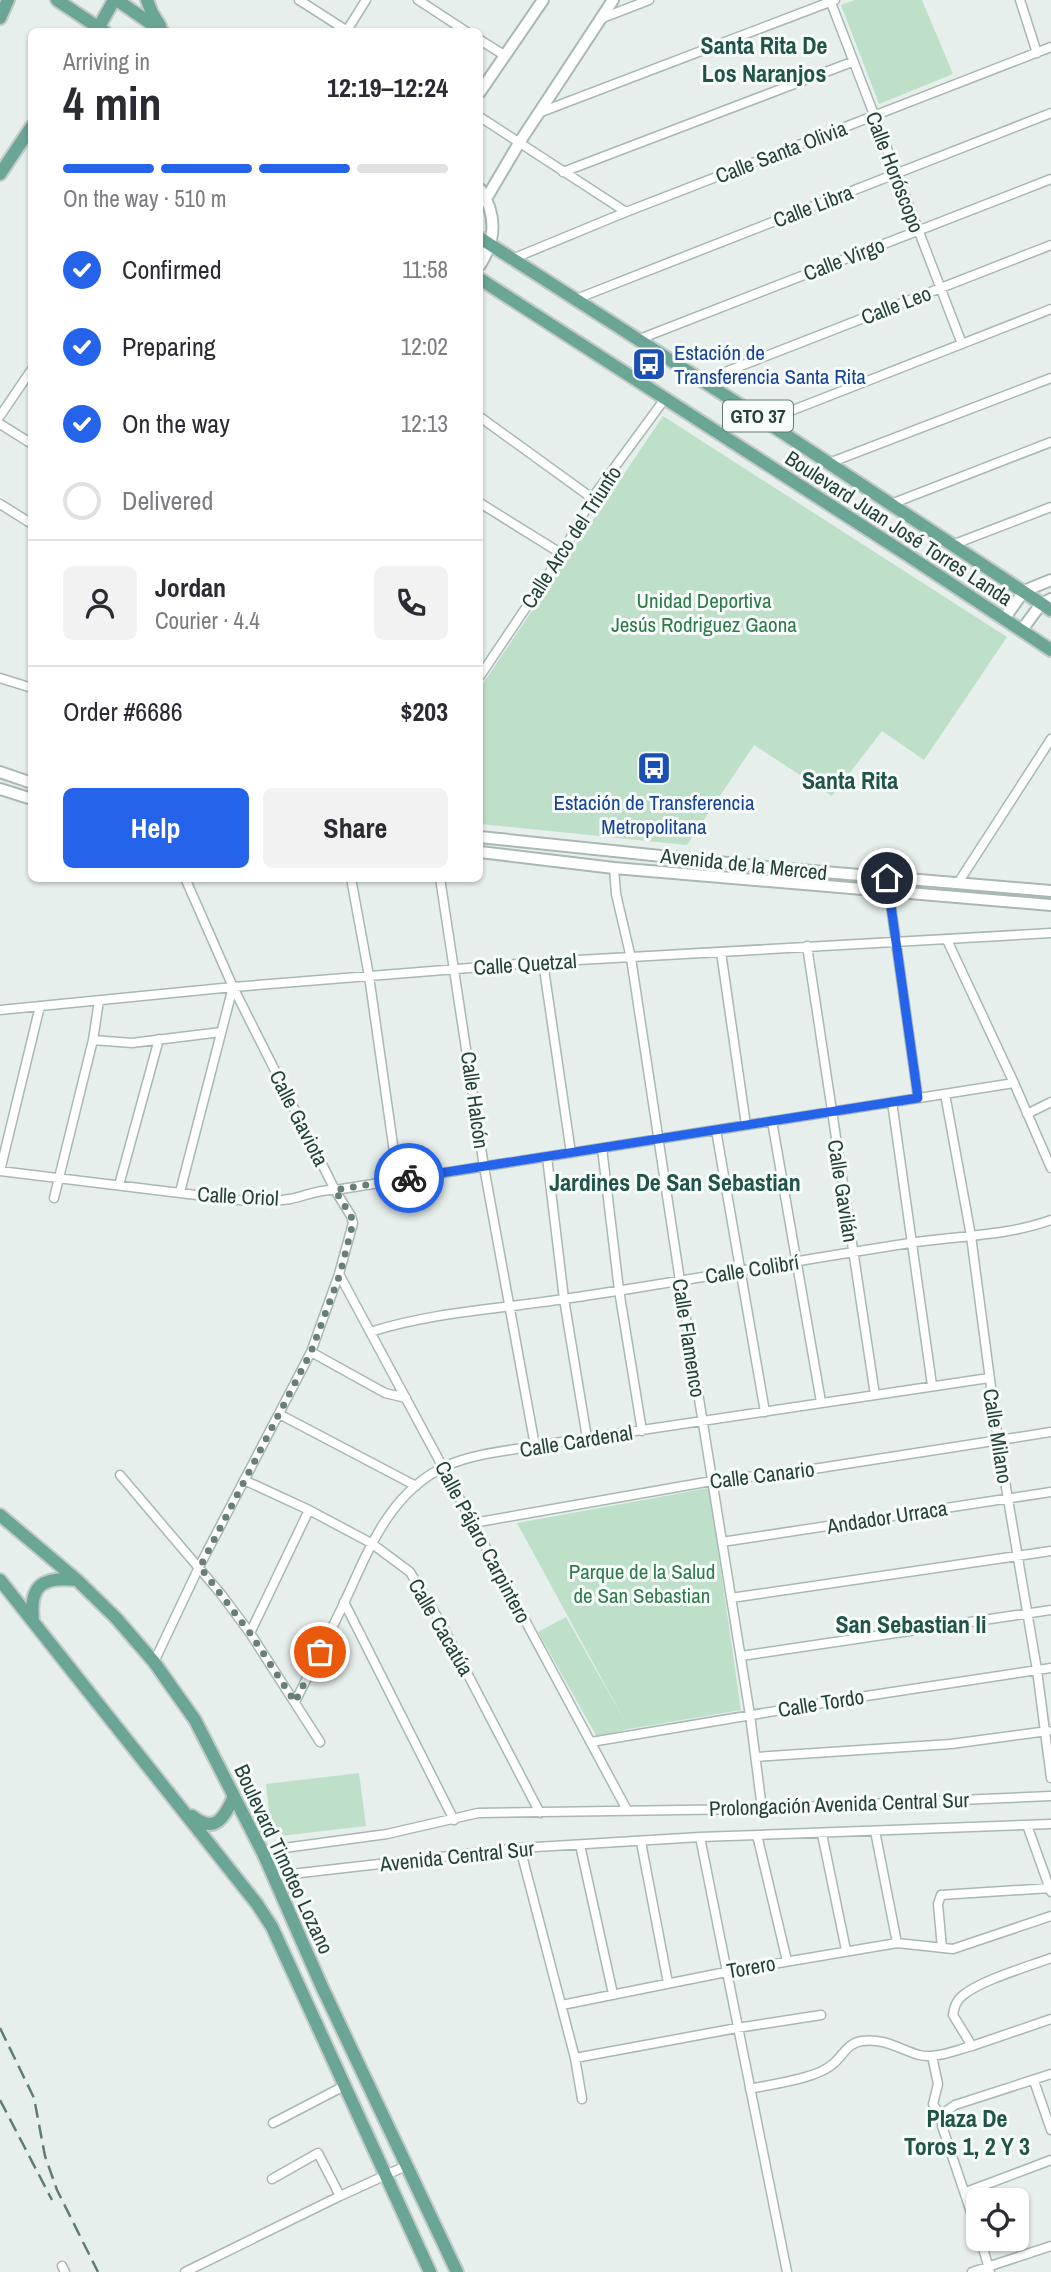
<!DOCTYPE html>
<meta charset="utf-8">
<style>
:root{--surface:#fff;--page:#f2f2f3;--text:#2b2b33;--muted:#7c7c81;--line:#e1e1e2;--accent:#2563eb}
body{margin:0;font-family:"Archivo Narrow",sans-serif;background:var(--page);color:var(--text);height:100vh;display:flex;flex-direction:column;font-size:26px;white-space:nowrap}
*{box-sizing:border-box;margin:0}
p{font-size:23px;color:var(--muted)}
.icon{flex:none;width:38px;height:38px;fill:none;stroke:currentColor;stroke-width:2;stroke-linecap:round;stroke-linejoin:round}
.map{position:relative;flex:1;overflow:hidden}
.details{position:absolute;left:28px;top:28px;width:455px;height:854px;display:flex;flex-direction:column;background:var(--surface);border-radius:10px;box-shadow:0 2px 5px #0004}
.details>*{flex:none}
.buttons{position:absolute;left:966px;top:2188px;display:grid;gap:14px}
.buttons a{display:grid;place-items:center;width:63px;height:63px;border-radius:10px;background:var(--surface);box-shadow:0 2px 5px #0004;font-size:35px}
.pin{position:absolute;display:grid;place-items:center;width:60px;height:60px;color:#fff;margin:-30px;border:4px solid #fff;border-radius:50%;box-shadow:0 2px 7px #0007}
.courier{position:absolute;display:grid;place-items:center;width:70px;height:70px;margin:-35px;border:5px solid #2563eb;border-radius:50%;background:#fff;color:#222;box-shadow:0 2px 9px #0007}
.overview em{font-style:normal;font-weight:700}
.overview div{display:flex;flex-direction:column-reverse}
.overview{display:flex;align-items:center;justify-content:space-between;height:119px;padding:0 35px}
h1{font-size:46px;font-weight:700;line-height:52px}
.bar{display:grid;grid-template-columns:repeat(4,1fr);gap:10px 7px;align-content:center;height:84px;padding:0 35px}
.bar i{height:9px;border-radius:5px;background:var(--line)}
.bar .current{background:var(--accent)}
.bar p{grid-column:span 4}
.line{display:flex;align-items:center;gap:18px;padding:0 35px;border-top:2px solid var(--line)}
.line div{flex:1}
.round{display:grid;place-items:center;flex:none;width:74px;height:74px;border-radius:10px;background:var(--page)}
ol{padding:0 35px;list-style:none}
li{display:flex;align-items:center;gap:21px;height:77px}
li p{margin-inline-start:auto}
li .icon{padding:7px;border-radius:50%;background:var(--accent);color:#fff;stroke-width:4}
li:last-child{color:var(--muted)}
li i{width:38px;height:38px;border:4px solid var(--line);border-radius:50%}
.action{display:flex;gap:14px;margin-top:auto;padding:14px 35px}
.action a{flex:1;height:80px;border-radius:10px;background:var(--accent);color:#fff;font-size:28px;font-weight:700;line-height:80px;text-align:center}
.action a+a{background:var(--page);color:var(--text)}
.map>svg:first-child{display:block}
.green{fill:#bfe0c8}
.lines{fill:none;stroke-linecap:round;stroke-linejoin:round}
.minor-casing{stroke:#a8b8b2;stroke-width:11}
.tertiary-casing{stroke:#a8b8b2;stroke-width:14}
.primary-casing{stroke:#c2cac8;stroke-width:16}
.minor{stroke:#fff;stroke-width:8}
.tertiary{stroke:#fff;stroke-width:10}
.primary{stroke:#6aa596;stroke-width:12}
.rail{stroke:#5f7d75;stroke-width:2.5;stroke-dasharray:14 7;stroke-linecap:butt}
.done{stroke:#687f78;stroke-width:7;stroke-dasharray:0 12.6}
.route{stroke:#2563eb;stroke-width:9}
.labels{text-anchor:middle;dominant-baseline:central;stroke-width:6;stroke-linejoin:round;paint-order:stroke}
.shield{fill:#f7fbf9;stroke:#637a73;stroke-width:2}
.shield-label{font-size:19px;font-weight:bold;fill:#24423a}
.street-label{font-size:21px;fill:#24423a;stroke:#f7fbf9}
.transit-label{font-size:21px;fill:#164399;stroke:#f7fbf9;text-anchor:start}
.park-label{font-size:21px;fill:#2d7a4b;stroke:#f7fbf9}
.quarter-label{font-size:24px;font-weight:bold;fill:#1f5548;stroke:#f7fbf9}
</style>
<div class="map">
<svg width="1051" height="2272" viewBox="0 0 1051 2272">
<rect width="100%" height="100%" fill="#e6efeb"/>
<path class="green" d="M855,0h67l31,74 -74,30 -38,-99z
M663,416l344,221 -83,123 -42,-29 -50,65 -78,-51 -67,100 -207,-21v-136z
M709,1488l32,222 -112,19 -32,8 -59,-105 28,-15 61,108 -110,-202z
M359,1773l7,53 -94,11 -6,-53z"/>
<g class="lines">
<g class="minor-casing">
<path id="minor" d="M299,0l50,32
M418,0l49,32
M830,0l132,344
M1020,0l17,53
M600,19l49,-19
M346,32l20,-32
M480,40l24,15
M541,112l294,-112
M480,117l146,95
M563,172l289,-110
M512,259l114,-47 425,-165
M576,299l475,-186
M637,340l414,-161
M702,381l349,-136
M0,416l32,-47
M480,417l112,81
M765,421l286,-112
M0,424l32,20
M829,463l222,-85
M480,503l82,51
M0,504l32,20
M891,504l160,-62
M952,545l99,-38
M480,676l82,-122 30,-56 72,-98
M0,678l32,10
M614,868l2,26 15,64 49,323 70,434 12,94
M351,878l18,98 29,204
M440,878l44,289 51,279
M887,878l31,220
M958,883l93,-144
M947,940l67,143 37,85
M807,946l68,449
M721,952l25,173
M543,962l28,191
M0,1010l233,-23 310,-25 508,-29
M93,1040l39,3 89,-11
M945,1094l26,142 27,204 39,230 14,108
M892,1102l40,283
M1027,1114l24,-12
M772,1121l49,281
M716,1130l49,282
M602,1148l17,142 23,141
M547,1157l17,142 23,139
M0,1171l237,29c18,1 36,2 53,-1 16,-3 28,-10 45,-9l679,-107
M0,1171l40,-165
M119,1185l40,-146
M180,1192l53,-205
M54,1198l39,-158 6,-39
M339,1274l288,536
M370,1332c63,-20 129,-23 194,-33 115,-17 230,-38 346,-56 46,-7 97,-7 141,-23
M311,1352l74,41 21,5
M279,1414l137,72
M120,1475l101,119 29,39 70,109
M244,1480l65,30 62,33 39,29 31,51 99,190
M473,1523l239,-42 95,-11 244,-38
M722,1542l329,-50
M731,1598l320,-47
M344,1602l110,218
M250,1633l59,-123
M741,1656l310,-46
M154,1662l45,-95 112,-215 28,-78 14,-51 -2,-7 -16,-26 -102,-203 -48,-109
M295,1702c17,-34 34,-67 50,-101 24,-52 45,-109 101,-135 26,-12 60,-15 89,-20l454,-68
M591,1742l262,-44 198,-30
M756,1757l195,-13 97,-13
M1027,1825l24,67
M875,1831l22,112
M822,1834l24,116
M757,1835l30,126
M700,1837l87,435
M641,1842l27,141
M580,1845l33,149
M520,1848l55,210 7,41
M262,1851l125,-17 91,-21 272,-4 301,-13
M274,1876l246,-28 180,-11 351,-13
M942,1948l-4,-44 3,-9 110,-7
M562,2005l164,-33 171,-29 56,6 98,-33
M972,2046l79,-27
M932,2056l6,28 -5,20 9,14v8l36,107
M575,2058l162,-30 84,-13
M1034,2081l17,49
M750,2089c22,-5 66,-10 83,-25 10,-8 14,-21 29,-23 22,-3 37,8 57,14 17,4 37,-5 53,-9l-19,-31c1,-8 3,-14 9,-19 19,-16 65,-29 89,-38
M942,2118l3,-6 10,-7 96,-31
M273,2123l73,-38
M272,2179l46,-26 22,43
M966,2192l85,-32
M980,2238l10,34
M62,2266l3,6
M185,2272l155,-76 68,-31
M972,2272l79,-26"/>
</g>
<g class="tertiary-casing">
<path id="tertiary" d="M480,92l63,-92
M480,189c17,25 16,51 0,76
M486,199l33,-56 94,-143
M1004,619l20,-28 27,-11
M1021,631l20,-27 10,-5
M0,772l32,11
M0,789l32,10
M480,837l296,31 275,23
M480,852l134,16 437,37"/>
</g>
<g class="primary-casing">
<path id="primary" d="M57,0l48,32
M117,0l46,32
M147,0l5,13 8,13
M0,18l8,-18
M96,32l18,-32
M0,174l32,-48
M480,238l285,183 286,189
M480,279l429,277 142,94
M0,1515l77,65 39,38 38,44 41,58 69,135 58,132 135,285
M0,1580l257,324 15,23 158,345
M33,1620c-4,-35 10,-44 44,-40
M192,1816c23,19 33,1 42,-20"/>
</g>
<use href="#minor" class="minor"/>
<use href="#tertiary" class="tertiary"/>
<use href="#primary" class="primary"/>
<path class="rail" d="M0,2028l34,70 11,58 12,34 41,82
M0,2100l52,100"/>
</g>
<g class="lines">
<path class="done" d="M320,1652l-25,50 -45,-69 -50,-66 111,-215 29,-78 13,-51 -2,-7 -16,-26 74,-12"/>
<path class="route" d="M409,1178l509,-80 -31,-220"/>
</g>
<defs>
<g id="bus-square" transform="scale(1.75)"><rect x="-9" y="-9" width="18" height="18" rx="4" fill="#1a4fb4" stroke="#f7fbf9"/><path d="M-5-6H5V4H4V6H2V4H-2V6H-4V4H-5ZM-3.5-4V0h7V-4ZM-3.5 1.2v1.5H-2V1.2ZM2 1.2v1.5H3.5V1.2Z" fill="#fff"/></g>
</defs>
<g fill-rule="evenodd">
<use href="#bus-square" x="649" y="364"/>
<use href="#bus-square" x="654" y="768"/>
</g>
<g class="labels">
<rect class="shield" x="723" y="400.5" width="70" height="31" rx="5"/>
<g class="shield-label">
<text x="758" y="416">GTO 37</text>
</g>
<g class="street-label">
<text transform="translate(781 152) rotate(-21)">Calle Santa Olivia</text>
<text transform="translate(895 172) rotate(69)">Calle Horóscopo</text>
<text transform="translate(813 206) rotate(-21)">Calle Libra</text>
<text transform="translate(844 259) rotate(-21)">Calle Virgo</text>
<text transform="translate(896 305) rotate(-21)">Calle Leo</text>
<text transform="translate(899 528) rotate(33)">Boulevard Juan José Torres Landa</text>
<text transform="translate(571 537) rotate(-57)">Calle Arco del Triunfo</text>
<text transform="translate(744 864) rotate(6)">Avenida de la Merced</text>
<text transform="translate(525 964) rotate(-4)">Calle Quetzal</text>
<text transform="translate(475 1100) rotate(82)">Calle Halcón</text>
<text transform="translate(299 1118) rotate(63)">Calle Gaviota</text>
<text transform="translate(843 1191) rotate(81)">Calle Gavilán</text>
<text transform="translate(238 1196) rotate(3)">Calle Oriol</text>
<text transform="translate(752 1269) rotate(-9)">Calle Colibrí</text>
<text transform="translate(689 1338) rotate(81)">Calle Flamenco</text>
<text transform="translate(998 1436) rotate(81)">Calle Milano</text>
<text transform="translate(576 1441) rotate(-9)">Calle Cardenal</text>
<text transform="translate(762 1475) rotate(-7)">Calle Canario</text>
<text transform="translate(887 1517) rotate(-9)">Andador Urraca</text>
<text transform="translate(483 1542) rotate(62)">Calle Pájaro Carpintero</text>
<text transform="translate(441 1627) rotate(60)">Calle Cacatúa</text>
<text transform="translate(821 1703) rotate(-9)">Calle Tordo</text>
<text transform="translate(839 1804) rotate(-2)">Prolongación Avenida Central Sur</text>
<text transform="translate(457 1856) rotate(-6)">Avenida Central Sur</text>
<text transform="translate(284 1859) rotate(65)">Boulevard Timoteo Lozano</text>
<text transform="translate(751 1967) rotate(-10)">Torero</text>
</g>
<g class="transit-label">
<text x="674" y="352">Estación de<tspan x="674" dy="24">Transferencia Santa Rita</tspan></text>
<text x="654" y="802" text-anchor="middle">Estación de Transferencia<tspan x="654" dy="24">Metropolitana</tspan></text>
</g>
<g class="park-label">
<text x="704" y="600">Unidad Deportiva<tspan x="704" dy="24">Jesús Rodriguez Gaona</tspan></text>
<text x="642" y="1571">Parque de la Salud<tspan x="642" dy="24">de San Sebastian</tspan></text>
</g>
<g class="quarter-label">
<text x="764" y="45">Santa Rita De<tspan x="764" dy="28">Los Naranjos</tspan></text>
<text x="850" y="780">Santa Rita</text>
<text x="675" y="1182">Jardines De San Sebastian</text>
<text x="911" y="1624">San Sebastian Ii</text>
<text x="967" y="2118">Plaza De<tspan x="967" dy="28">Toros 1, 2 Y 3</tspan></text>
</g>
</g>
</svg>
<div class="buttons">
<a><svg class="icon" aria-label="locate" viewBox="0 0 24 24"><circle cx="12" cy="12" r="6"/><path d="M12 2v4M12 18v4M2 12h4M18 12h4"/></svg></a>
</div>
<div class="pin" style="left:320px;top:1652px;background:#ea580c"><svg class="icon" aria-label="bag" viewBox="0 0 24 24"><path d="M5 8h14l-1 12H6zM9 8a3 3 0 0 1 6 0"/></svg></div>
<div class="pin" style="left:887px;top:878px;background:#1f2937"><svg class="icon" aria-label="home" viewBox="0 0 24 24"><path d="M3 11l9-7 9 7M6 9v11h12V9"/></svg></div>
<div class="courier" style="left:409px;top:1178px"><svg class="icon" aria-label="bike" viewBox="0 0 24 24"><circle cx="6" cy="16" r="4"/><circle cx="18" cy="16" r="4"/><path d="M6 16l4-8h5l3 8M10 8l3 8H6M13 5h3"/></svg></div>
<section class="details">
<div class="overview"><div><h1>4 min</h1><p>Arriving in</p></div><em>12:19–12:24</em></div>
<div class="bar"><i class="current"></i><i class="current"></i><i class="current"></i><i></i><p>On the way · 510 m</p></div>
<ol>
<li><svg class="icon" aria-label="check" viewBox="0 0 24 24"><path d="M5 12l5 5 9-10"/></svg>Confirmed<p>11:58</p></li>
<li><svg class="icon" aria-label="check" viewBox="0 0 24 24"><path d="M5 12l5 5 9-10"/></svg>Preparing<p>12:02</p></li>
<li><svg class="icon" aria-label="check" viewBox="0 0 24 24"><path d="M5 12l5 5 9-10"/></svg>On the way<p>12:13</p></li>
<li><i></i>Delivered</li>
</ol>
<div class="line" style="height:126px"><a class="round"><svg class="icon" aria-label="person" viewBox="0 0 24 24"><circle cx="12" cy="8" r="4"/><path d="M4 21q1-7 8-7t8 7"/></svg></a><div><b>Jordan</b><p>Courier · 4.4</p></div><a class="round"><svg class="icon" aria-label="phone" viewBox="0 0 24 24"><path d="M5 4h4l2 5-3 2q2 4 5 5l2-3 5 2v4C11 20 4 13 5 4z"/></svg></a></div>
<div class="line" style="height:91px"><div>Order #6686</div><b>$203</b></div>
<div class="action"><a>Help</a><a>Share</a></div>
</section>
</div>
